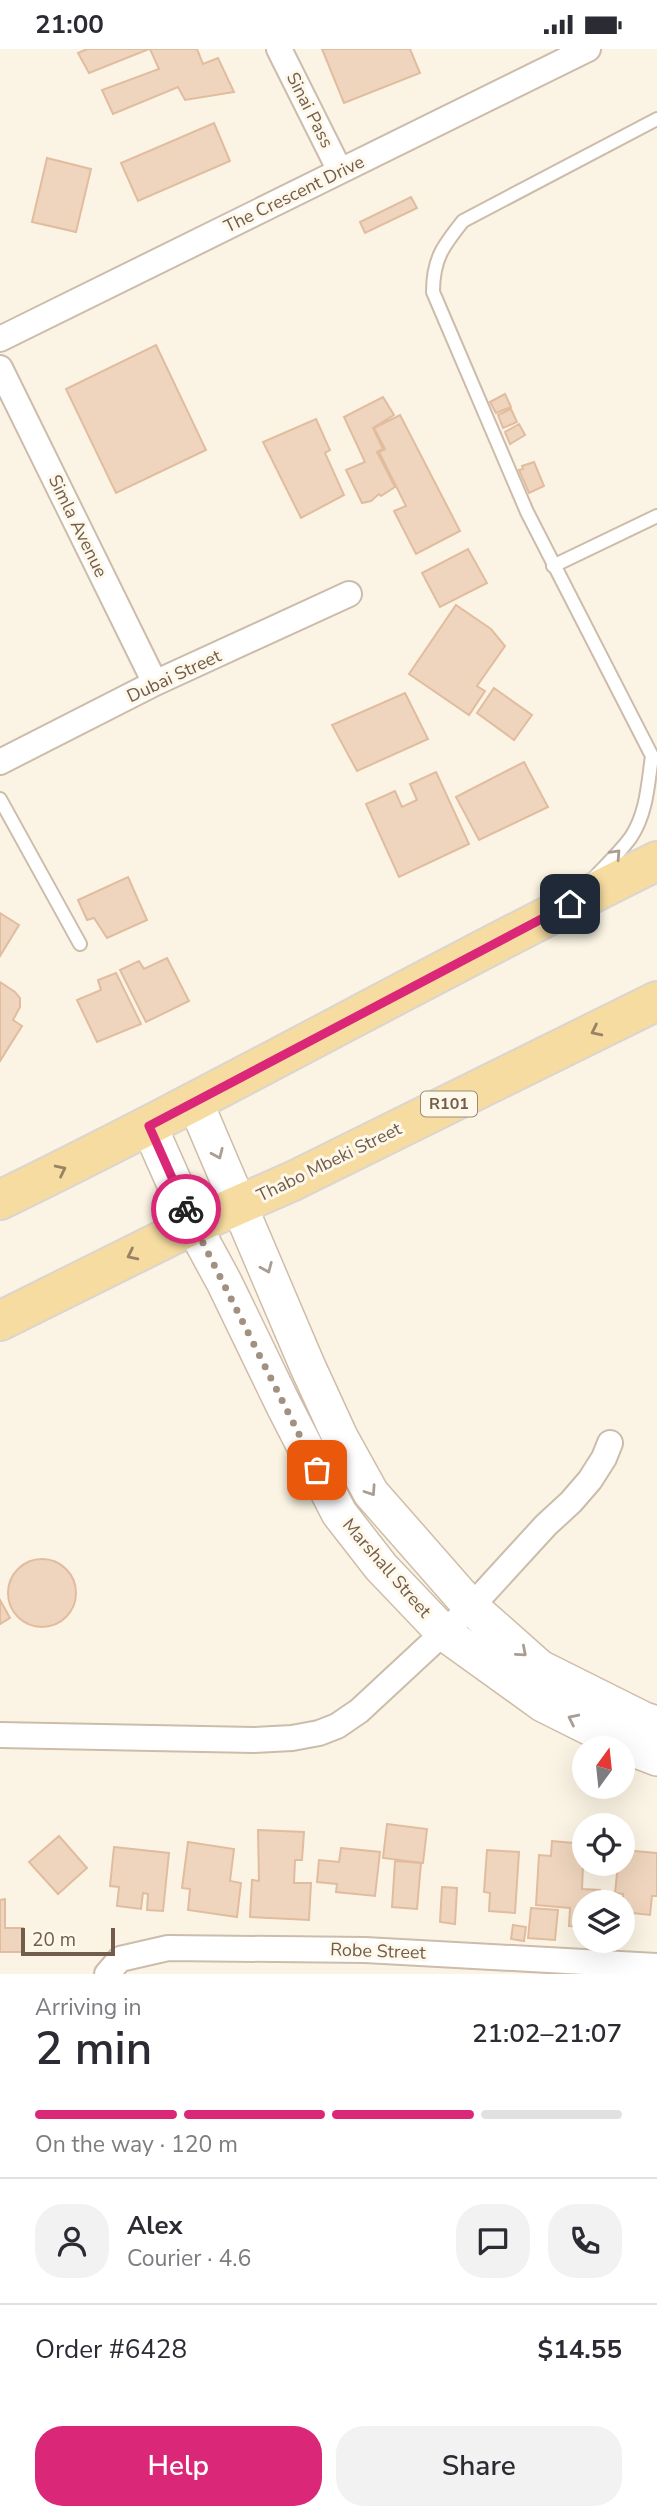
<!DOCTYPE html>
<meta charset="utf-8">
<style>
:root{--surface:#fff;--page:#f2f2f3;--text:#2b2b33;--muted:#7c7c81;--line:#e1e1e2;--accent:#db2777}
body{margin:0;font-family:"Nunito Sans",sans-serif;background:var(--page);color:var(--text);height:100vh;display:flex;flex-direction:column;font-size:26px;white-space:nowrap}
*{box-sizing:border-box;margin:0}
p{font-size:23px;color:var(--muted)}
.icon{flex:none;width:38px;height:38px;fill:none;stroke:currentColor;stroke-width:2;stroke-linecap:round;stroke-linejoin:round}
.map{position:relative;height:1925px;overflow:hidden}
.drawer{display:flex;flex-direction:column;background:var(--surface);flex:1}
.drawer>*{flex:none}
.needle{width:46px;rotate:15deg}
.controls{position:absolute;left:572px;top:1687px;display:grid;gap:14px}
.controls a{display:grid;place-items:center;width:63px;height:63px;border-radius:50%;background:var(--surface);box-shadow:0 7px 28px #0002;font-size:35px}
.scale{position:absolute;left:21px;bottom:18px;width:94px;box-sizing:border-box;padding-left:7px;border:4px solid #725c4b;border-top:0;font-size:19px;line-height:24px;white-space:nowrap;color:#725c4b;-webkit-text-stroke:5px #fef8ea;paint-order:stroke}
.pin{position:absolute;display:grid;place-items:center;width:60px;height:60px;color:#fff;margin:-30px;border-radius:14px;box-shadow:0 4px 10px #0006}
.courier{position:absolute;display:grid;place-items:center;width:70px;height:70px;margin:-35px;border:5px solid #db2777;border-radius:50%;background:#fff;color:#222;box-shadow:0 2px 9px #0007}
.overview em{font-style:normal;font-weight:600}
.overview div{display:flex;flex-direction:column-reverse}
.overview{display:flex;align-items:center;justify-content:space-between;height:119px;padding:0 35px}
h1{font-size:46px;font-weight:600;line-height:52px}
.bar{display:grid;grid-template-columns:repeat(4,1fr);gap:10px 7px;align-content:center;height:84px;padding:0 35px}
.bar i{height:9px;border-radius:5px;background:var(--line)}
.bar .selected{background:var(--accent)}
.bar p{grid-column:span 4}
.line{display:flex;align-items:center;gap:18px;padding:0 35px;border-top:2px solid var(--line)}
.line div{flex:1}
.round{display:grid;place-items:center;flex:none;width:74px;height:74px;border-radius:28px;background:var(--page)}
.button{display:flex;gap:14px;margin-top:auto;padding:14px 35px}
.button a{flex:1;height:80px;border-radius:28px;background:var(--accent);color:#fff;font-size:28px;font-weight:600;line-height:80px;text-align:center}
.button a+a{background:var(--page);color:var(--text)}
.status{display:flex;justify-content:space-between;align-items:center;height:49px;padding:0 35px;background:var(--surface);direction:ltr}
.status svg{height:19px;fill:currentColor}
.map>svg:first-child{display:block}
.building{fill:#efd5bd;stroke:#e1bc9f;stroke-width:2}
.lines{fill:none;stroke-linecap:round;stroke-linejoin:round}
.lane-casing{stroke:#ccbcab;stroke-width:16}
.street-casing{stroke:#ccbcab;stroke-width:28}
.secondary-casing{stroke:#cfbda9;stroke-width:38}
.primary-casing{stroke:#dad5d0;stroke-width:42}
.lane{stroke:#fff;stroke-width:12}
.street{stroke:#fff;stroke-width:24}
.secondary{stroke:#fff;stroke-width:35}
.primary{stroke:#f6dca0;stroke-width:38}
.oneway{stroke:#aa9d93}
.oneway2{stroke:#9a8264}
.done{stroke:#a29181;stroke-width:7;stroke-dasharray:0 12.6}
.route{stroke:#db2777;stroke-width:9}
.labels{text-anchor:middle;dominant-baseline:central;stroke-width:6;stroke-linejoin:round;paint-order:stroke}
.shield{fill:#fef8ea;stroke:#9c8b7b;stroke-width:2}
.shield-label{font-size:16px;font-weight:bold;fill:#725c4b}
.street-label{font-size:18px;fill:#725c4b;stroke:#fef8ea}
</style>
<div class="status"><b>21:00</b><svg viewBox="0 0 49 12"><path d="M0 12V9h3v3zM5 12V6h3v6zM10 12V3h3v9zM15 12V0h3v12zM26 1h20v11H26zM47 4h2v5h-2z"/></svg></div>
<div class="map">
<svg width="657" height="1925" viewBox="0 0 657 1925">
<rect width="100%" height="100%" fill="#fbf4e4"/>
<path class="building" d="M87,0h62l-60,24 -11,-20z
M150,0h47l6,15 15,-6 16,34 -49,8 -7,-13 -65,27 -11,-24 57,-21z
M322,0h88l10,24 -76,30z
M214,74l16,38 -92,40 -17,-38z
M47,109l44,11 -15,63 -44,-10z
M411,148l6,11 -52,25 -5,-11z
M156,296l50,105 -90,43 -50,-104z
M505,345l6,13 -15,6 -6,-11z
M383,348l11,18 -21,13 10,21 -6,3 18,35 -14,9 -2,-2 -8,7 -9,2 -16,-33 19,-8 -21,-45z
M511,360l6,13 -14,6 -5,-13z
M400,366l60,116 -44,23 -22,-43 12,-5 -27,-54 6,-3 -11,-21z
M316,370l14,31 -5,3 19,42 -43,23 -38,-76z
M519,375l6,11 -15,9 -5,-12z
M534,413l10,24 -15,7 -10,-23 4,-1 -1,-3z
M468,500l19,34 -47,24 -18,-34z
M456,556l35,24 14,17 -28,40 8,5 -16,24 -60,-41z
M494,639l38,27 -18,25 -37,-27z
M405,644l23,46 -71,32 -25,-46z
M524,713l24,45 -69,33 -23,-43z
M436,723l33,72 -70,33 -33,-73 29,-13 7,16 15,-7 -7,-16z
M128,828l19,43 -40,18 -13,-20 -7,2 -9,-20z
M0,864l19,12 -19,31z
M167,909l22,43 -43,21 -26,-52 19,-9 5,8z
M116,924l25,51 -44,18 -20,-42 24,-10 -3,-10z
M0,933l15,10 5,6v9l-7,13 9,6 -22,35z
M8 1544a34 34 0 1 1 68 0a34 34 0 1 1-68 0Z
M0,1551l10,18 -10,6z
M387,1775l40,5 -4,34 -40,-5z
M258,1781l46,2 -2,28h-7l-1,23h17l-2,37 -59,-3 2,-37 7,1z
M59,1787l28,32 -29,26 -29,-32z
M552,1792l32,3 -2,45 18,1 -1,12h-15v25l-15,-1 1,-18 -34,-3 3,-50 12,1z
M188,1793l46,7 -4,32 11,2 -4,34 -49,-7 2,-21 -8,-1z
M114,1798l55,6 -6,58 -16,-1 1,-16 -5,-1 -2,16 -24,-3 2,-19 -9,-1z
M341,1799l39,4 -5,44 -39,-4 1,-8 -20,-2 2,-22 20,2z
M487,1801l32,2 -4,61 -26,-2 1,-18 -6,-1z
M623,1801l34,3v43h-5l-2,19 -27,-3v-18l-8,-1 3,-29h5z
M395,1812l26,2 -4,46 -25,-2z
M442,1838l15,1 -2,36 -15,-2z
M5,1850v29h18v24h-23v-52z
M531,1859l27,2 -3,30 -27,-2z
M513,1876l13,2 -2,14 -13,-2z"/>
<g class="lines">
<g class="lane-casing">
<path id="lane" d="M553,517l104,-50
M0,750l80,145
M594,829c12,-13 27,-27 37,-41 16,-24 17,-54 21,-81l-125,-244 -94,-220c0,-33 10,-46 30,-71l194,-102"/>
</g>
<g class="street-casing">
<path id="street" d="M279,0l61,122
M0,290l588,-290
M0,319l155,315
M0,713l155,-79 194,-89
M0,1686l254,5 38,-2 27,-5 18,-7 22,-15 112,-104 75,-82 25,-23 19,-22 14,-22 6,-15
M107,1925l13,-15 48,-11 197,2 292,16"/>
</g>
<g class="secondary-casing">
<path id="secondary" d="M195,1053l112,263 33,72 31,56 100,114 69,61 104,52 13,4
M149,1077l44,99 31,57 60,124 55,107 42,54 62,65 100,72 88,44 26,10"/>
</g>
<g class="primary-casing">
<path id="primary" d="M0,1151c222,-108 436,-230 657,-339
M0,1272l193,-96 100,-44 364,-180"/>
</g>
<use href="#lane" class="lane"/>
<use href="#street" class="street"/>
<use href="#secondary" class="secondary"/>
<use href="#primary" class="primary"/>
</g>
<defs><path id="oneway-chevron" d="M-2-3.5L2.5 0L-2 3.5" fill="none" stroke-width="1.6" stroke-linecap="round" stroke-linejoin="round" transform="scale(1.75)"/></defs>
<g class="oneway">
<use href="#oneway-chevron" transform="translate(616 805) rotate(-47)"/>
<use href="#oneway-chevron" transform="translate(218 1105) rotate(66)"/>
<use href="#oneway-chevron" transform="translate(267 1219) rotate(67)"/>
<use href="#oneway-chevron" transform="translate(371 1442) rotate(56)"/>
<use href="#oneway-chevron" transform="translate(522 1603) rotate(41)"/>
<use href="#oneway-chevron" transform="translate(573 1670) rotate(-154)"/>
</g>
<g class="oneway2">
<use href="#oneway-chevron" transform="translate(596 982) rotate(154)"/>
<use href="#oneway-chevron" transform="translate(61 1121) rotate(-26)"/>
<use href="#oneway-chevron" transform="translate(132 1206) rotate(154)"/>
</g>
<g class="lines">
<path class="done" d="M186,1160l131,261"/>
<path class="route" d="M186,1160l-37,-83 421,-222"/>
</g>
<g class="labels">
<rect class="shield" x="421" y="1042.5" width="56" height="25" rx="5"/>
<g class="shield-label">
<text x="449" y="1055">R101</text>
</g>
<g class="street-label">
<text transform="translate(310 61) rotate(63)">Sinai Pass</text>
<text transform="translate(294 145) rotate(-26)">The Crescent Drive</text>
<text transform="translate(78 477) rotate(64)">Simla Avenue</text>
<text transform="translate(174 627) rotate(-25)">Dubai Street</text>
<text transform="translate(329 1113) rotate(-26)">Thabo Mbeki Street</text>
<text transform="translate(387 1519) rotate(49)">Marshall Street</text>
<text transform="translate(378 1902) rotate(2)">Robe Street</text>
</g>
</g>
</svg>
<div class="controls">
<a><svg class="needle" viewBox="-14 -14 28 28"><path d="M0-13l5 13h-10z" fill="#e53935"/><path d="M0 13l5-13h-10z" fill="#7c7c81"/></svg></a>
<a><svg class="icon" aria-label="locate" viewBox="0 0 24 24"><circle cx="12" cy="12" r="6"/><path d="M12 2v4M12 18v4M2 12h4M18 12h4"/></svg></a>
<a><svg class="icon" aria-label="layers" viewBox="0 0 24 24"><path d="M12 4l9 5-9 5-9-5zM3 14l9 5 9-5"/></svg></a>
</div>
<div class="scale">20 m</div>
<div class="pin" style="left:317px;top:1421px;background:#ea580c"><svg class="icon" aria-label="bag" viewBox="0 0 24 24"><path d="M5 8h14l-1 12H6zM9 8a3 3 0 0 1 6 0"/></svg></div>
<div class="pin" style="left:570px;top:855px;background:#1f2937"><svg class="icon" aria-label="home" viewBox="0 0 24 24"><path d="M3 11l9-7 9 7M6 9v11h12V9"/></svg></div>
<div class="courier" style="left:186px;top:1160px"><svg class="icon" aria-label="bike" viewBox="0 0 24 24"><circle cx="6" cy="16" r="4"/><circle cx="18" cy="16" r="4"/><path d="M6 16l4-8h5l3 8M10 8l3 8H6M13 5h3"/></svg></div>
</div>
<section class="drawer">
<div class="overview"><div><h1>2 min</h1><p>Arriving in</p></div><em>21:02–21:07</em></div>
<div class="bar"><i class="selected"></i><i class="selected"></i><i class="selected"></i><i></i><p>On the way · 120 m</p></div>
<div class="line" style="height:126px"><a class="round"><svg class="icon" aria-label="person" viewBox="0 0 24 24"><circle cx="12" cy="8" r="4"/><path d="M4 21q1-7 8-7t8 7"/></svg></a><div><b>Alex</b><p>Courier · 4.6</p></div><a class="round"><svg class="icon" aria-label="chat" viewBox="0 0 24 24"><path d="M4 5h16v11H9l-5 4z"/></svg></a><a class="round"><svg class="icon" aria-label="phone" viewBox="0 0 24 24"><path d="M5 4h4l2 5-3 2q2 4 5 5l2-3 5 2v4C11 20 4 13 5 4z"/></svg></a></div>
<div class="line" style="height:91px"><div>Order #6428</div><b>$14.55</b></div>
<div class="button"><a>Help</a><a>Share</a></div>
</section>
